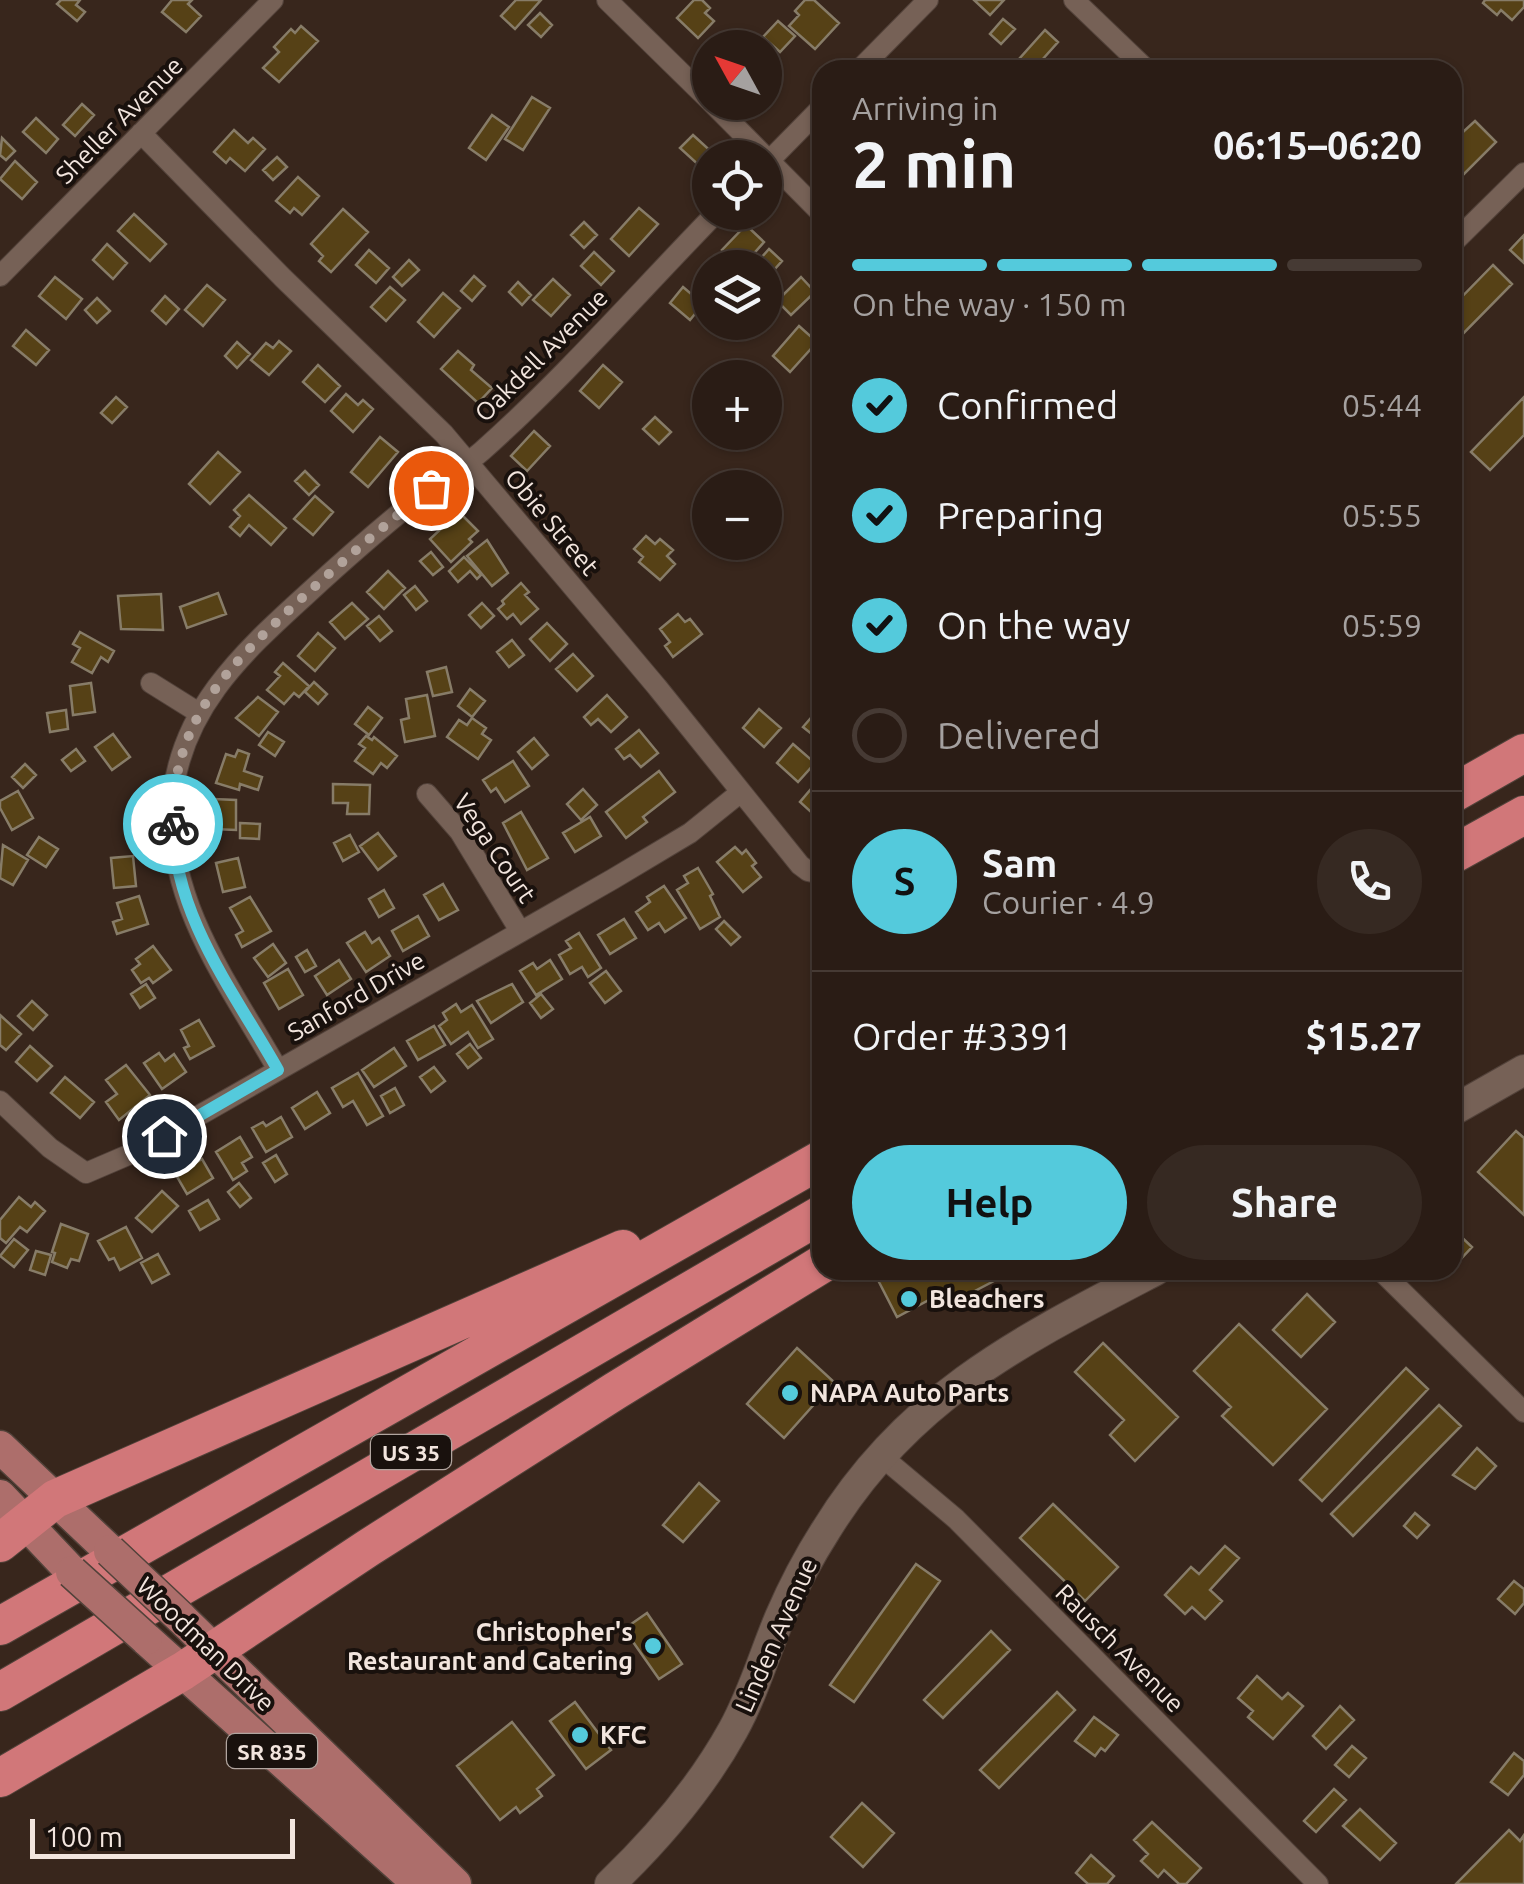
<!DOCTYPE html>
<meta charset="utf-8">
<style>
:root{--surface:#2a1c15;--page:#362922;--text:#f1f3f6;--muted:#a5a1a0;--line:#463a34;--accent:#54cadc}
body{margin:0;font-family:Ubuntu,sans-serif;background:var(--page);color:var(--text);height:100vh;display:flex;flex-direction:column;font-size:38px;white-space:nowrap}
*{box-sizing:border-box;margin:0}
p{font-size:32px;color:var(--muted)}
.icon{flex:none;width:55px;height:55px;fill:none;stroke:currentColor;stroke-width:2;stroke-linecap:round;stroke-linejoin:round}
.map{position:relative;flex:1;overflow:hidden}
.sheet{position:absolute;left:812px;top:60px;width:650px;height:1220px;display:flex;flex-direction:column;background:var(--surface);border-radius:30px;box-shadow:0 2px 8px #0004,0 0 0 2px var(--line)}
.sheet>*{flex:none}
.needle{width:65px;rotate:310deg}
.fabs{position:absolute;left:692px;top:30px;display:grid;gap:20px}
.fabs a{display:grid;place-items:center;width:90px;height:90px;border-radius:50%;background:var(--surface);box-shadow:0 2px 8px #0004,0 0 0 2px var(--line);font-size:50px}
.scale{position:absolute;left:30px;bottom:25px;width:265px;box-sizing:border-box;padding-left:10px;border:5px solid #f2e5de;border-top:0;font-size:28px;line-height:35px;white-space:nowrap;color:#f2e5de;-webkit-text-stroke:8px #19110d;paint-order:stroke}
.pin{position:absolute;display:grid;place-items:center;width:85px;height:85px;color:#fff;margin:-42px;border:5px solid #fff;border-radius:50%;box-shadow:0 2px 10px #0007}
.courier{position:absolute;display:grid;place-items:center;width:100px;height:100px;margin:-50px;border:8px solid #54cadc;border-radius:50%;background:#fff;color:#222;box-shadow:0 2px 12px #0007}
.overview em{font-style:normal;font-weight:600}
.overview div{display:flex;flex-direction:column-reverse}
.overview{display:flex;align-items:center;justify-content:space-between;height:170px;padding:0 40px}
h1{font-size:65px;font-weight:600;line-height:75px}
.bar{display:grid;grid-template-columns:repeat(4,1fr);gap:15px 10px;align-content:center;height:120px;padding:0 40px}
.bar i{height:12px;border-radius:8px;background:var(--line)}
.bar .selected{background:var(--accent)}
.bar p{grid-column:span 4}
.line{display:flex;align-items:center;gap:25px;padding:0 40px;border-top:2px solid var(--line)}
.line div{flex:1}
.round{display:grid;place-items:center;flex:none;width:105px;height:105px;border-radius:52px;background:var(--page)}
ol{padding:0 40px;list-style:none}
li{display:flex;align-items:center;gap:30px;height:110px}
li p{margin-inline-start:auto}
li .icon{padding:10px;border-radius:50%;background:var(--accent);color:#111;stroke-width:4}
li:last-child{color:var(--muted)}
li i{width:55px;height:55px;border:5px solid var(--line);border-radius:50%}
.button{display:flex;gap:20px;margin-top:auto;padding:20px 40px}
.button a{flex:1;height:115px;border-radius:60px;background:var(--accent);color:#111;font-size:40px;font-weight:600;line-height:115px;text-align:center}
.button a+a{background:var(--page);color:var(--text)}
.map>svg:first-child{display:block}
.building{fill:#564116;stroke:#877c68;stroke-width:2.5}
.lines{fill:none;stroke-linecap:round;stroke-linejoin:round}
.street-casing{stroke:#52423a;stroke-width:22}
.secondary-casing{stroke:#52423a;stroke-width:32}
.primary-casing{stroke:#52423a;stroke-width:35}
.highway-casing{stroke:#52423a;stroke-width:40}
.street{stroke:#766156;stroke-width:20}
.secondary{stroke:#766156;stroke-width:30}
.primary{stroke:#ad6e6b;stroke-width:32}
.highway{stroke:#d17779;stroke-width:38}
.primary-bridge-casing{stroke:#52423a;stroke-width:35;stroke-linecap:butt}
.primary-bridge{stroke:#ad6e6b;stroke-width:32}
.done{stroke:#b1a29a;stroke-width:10;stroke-dasharray:0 18}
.route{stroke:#54cadc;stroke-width:12}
.poi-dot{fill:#54cadc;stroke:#19110d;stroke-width:4}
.labels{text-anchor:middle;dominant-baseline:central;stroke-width:8;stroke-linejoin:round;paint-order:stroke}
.shield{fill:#19110d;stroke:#b1a59f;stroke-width:2.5}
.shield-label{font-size:22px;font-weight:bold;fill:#f2e5de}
.street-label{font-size:25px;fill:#f2e5de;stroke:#19110d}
.poi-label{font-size:25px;font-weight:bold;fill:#f2e5de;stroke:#19110d;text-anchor:start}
</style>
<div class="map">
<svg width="1524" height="1884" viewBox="0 0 1524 1884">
<rect width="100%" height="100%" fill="#38261c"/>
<path class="building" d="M61,0h19l-4,5 9,7 -8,9 -20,-17z
M172,0h20l-4,4 13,12 -15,16 -24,-20z
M516,0h25l-26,29 -14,-13z
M694,0h8l8,8 -5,5 9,8 -16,17 -21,-20z
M805,0h9l25,23 -24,26 -26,-23 10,-11 -4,-4z
M974,0h30l-14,15z
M1485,0h39v7l-12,13 -11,-10 -4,5 -14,-12z
M540,13l12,12 -11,12 -13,-12z
M1003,19l12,10 -14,15 -11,-10z
M778,21l17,15 -15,16 -17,-15z
M301,26l17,15 -39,41 -16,-14 16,-16 -5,-5 17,-18 4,4z
M1045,30l13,12 -25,28 -13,-12z
M532,97l18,11 -27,42 -18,-11z
M82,104l12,11 -19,21 -12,-11z
M492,115l17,12 -23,33 -17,-12z
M36,118l22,21 -12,14 -23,-21z
M1475,121l21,21 -34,34 -10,-10v-24z
M234,130l14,13 5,-5 12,11 -20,22 -15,-13 -4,5 -12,-11z
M693,135l22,20 -12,14 -23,-21z
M2,138l13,13 -9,9 -6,-5z
M277,157l10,10 -14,13 -10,-10z
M15,161l22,21 -15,17 -22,-20z
M298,177l21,19 -17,19 -8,-7 -4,5 -14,-12z
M639,208l19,16 -29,32 -18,-17z
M343,209l25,23 -37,40 -12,-11 4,-5 -12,-12z
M134,214l32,30 -16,17 -32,-30z
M584,222l13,13 -13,13 -13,-13z
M746,225l18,17 -23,26 -19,-18z
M1524,235v28l-14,-13z
M107,244l20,19 -14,16 -20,-19z
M769,249l13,12 -17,19v-12h-13z
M369,250l20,18 -13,15 -20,-18z
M594,252l20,19 -13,14 -20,-19z
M409,260l10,10 -17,16 -9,-9z
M1493,265l19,19 -60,61v-38z
M474,276l11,10 -13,15 -11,-10z
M55,277l27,22 -16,20 -27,-23z
M801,277l14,15 -24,23 -14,-14z
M553,279l17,16 -19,21 -18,-16z
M518,282l13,13 -9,10 -13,-13z
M207,285l18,15 -22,26 -18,-16z
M390,287l15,13 -19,21 -15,-14z
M683,287l20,17 -13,16 -20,-17z
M443,293l17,15 -26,29 -16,-15z
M165,296l14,13 -13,15 -14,-13z
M97,298l13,13 -13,12 -12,-13z
M765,304l11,10 -14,15 -7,-7h10z
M799,326l18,16 -27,30 -17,-16z
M26,330l23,20 -13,15 -23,-19z
M279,341l12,10 -22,24 -18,-15 15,-17 7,5z
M237,342l13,12 -13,14 -12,-12z
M458,351l16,14 -3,5 21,18 -14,15 -37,-34z
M318,365l22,21 -15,16 -22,-20z
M603,365l19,17 -23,26 -19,-17z
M346,394l12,11 5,-5 10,9 -20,23 -22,-21z
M116,397l11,10 -15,16 -11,-10z
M1524,397v38l-34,35 -19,-18z
M655,417l16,15 -12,12 -16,-15z
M534,431l16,15 -23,25 -16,-15z
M380,437l18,15 -30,35 -17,-15z
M218,452l22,20 -30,32 -21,-20z
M305,471l14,14 -10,10 -14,-14z
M249,495l37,33 -15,17 -22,-20 -9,11 -10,-9 10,-11 -6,-6z
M315,496l18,16 -20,23 -19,-16z
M459,512l19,19 -9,8 3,3 -21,20 -21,-23z
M646,536l9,8 5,-5 13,11 -6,6 8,8 -15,16 -21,-18 4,-5 -9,-8z
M487,540l21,33 -16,13 -25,-30z
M431,552l12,15 -10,8 -13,-14z
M464,557l17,18 -4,4 -7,-8 -12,11 -9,-11z
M388,571l17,17 -21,21 -17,-17z
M521,583l8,9 -4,3 13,14 -17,15 -8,-10 -6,5 -9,-10 6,-5 -2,-3z
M415,586l12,15 -11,9 -12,-15z
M218,593l8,21 -39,14 -7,-21z
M161,594l2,36 -42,-1 -3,-33z
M352,603l16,16 -23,20 -15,-17z
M482,603l12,13 -13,12 -12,-13z
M678,614l7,8 5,-3 12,15 -29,23 -8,-11 5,-4 -10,-13z
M379,616l13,15 -12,10 -13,-15z
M547,623l20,21 -17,17 -20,-22z
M80,632l34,19 -6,11 -7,-5 -9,16 -20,-11 8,-14 -7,-4z
M318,633l17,15 -20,23 -17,-15z
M512,640l12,15 -15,12 -12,-15z
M573,654l20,22 -16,15 -21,-22z
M283,663l26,23 -10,11 -5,-4 -10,11 -17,-14 13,-14 -5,-4z
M446,667l6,25 -19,4 -6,-24z
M314,682l13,12 -9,10 -13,-12z
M91,683l4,29 -22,3 -3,-29z
M470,689l15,12 -13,16 -14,-11z
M427,695l8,41 -30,6 -4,-22 8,-2 -3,-19z
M607,695l20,22 -16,15 -13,-13 -7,6 -7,-8z
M258,697l20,15 -19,24 -23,-18z
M368,707l14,11 -13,17 -14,-11z
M759,709l22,19 -17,19 -21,-19z
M66,710l2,19 -18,3 -3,-19z
M816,712l6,5v8l-9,10 -10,-8z
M472,718l14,10 -4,6 9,6 -13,19 -31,-22 12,-17 8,5z
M639,730l19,23 -17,14 -11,-12 -6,4 -8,-10z
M268,732l16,10 -9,14 -16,-11z
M113,734l17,23 -18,13 -17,-23z
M366,736l6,4 2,-3 23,19 -10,12 -6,-5 -8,11 -18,-13 10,-13 -6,-4z
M534,738l14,17 -16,14 -14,-17z
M793,744l22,19 -17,19 -21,-19z
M76,749l9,12 -14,10 -9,-11z
M238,750l11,4 -5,17 18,6 -4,13 -18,-6 -1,6 -23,-7 10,-29 9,3z
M513,761l16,25 -24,16 -9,-14 -5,4 -8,-12z
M25,764l11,11 -13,13 -11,-11z
M659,771l16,21 -32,25 4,5 -21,16 -20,-26z
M822,776v46l-22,-20z
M333,784l37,1 -1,29h-22l1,-11h-15z
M583,789l14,16 -16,15 -14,-16z
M18,791l15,27 -21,12 -12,-22v-7z
M213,799l23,1v30l-23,-1z
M521,812l27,46 -21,12 -24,-47z
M590,817l11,19 -26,16 -12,-19z
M240,823l20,1 -1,15 -19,-1z
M378,833l18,23 -18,14 -18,-24z
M350,835l9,17 -16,9 -9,-18z
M39,837l19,12 -12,18 -19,-12z
M3,845l25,15 -15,25 -13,-7z
M735,847l7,7 4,-4 10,13 -4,3 9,11 -18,15 -26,-30z
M133,856l3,30 -22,2 -3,-30z
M238,858l7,29 -22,5 -7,-29z
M698,868l15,26 -3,2 10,21 -20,12 -23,-39 11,-7 -4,-7z
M443,884l15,26 -19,10 -15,-25z
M664,886l22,32 -21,14 -6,-9 -11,7 -12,-18 14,-10 -3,-5z
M384,890l10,18 -15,9 -10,-18z
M139,896l9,28 -31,10 -4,-12 9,-3 -5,-16z
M250,897l21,34 -29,16 -6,-12 7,-4 -13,-23z
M418,916l11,20 -26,15 -11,-20z
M624,919l12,19 -26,16 -12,-19z
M724,921l16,16 -9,8 -15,-16z
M365,932l7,11 7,-5 11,18 -24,16 -19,-29z
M579,933l22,35 -13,9 -6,-10 -12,7 -11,-19 12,-7 -5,-7z
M273,944l13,19 -18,14 -14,-19z
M153,946l18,24 -18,13 -4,-5 -8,5 -9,-13 8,-6 -4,-5z
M307,950l9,16 -11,6 -9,-15z
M339,960l12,19 -24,16 -12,-19z
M550,960l12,19 -26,16 -16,-24 13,-8 4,6z
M288,969l15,26 -24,14 -15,-26z
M606,971l15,20 -16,12 -15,-20z
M146,984l9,14 -15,10 -9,-14z
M512,984l11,18 -32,21 -14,-22z
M541,994l12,15 -12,9 -11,-15z
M32,1001l15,14 -14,15 -15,-14z
M456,1004l5,8 11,-7 21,34 -15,9 -10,-16 -17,12 -12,-18 8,-6 -4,-7z
M0,1015l21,19 -15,16 -6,-5z
M199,1020l15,26 -24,13 -6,-11 5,-2 -8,-16z
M434,1026l11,19 -27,15 -11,-19z
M470,1044l11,14 -13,10 -11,-14z
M30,1046l22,20 -15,15 -21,-19z
M394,1048l12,18 -32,21 -12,-17z
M159,1053l6,8 9,-7 12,18 -24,17 -18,-26z
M126,1065l24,30 -31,25 -13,-18 11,-8 -11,-14z
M434,1067l11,14 -14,11 -11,-15z
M358,1073l25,43 -16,9 -14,-24 -10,6 -11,-19z
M65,1077l29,25 -14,16 -29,-25z
M395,1088l9,17 -14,8 -9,-17z
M317,1092l13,21 -25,16 -13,-21z
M281,1117l11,20 -26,15 -14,-24 11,-6 3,4z
M1516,1131l8,7v77l-46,-43z
M240,1137l12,20 -10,6 5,8 -14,9 -17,-28z
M276,1155l11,19 -12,8 -12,-19z
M202,1159l11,19 -26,16 -11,-19z
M239,1183l12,15 -11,9 -12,-15z
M162,1191l16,15 -26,26 -16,-14z
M19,1197l12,10 4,-5 10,9 -18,21 -7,-5 -14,16 -6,-5v-18z
M208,1200l11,19 -19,11 -11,-19z
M61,1224l27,10 -9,27 -8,-2 -4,9 -15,-6 3,-9 -3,-1z
M126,1227l16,31 -22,12 -6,-12 -5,2 -11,-19z
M1452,1228l20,19 -15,16 -5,-4z
M14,1239l14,11 -14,17 -14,-11z
M36,1251l15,4 -6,20 -15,-5z
M158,1254l11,20 -17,9 -11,-20z
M902,1270h113l-67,35 -6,-12 -45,24 -18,-35z
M1307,1294l28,28 -34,35 -28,-27z
M1239,1324l88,85 -54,56 -51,-49 9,-9 -37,-36z
M1103,1343l75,74 -43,44 -25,-26 14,-15 -49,-48z
M797,1348l37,34 -50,56 -37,-34z
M1406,1368l22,21 -106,112 -22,-21z
M1439,1405l22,21 -108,110 -22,-22z
M1477,1448l19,18 -21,23 -22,-14z
M699,1483l20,18 -36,41 -20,-17z
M1053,1504l65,63 -33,34 -65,-63z
M1415,1513l14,12 -12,13 -13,-12z
M1225,1546l14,12 -29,32 12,11 -17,18 -13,-12 -7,7 -20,-19 26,-28 8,7z
M916,1564l24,17 -86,121 -24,-17z
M1514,1581l10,8v14l-9,11 -17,-15z
M647,1613l35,51 -23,15 -35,-50z
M991,1631l19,19 -67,68 -19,-18z
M1257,1676l25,23 6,-6 15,13 -30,33 -25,-22 5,-6 -15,-13z
M1057,1692l18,18 -76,78 -19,-18z
M575,1702l36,48 -25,19 -36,-48z
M1340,1706l14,14 -28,29 -13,-13z
M1094,1717l24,18 -13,16 -4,-3 -6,8 -20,-15z
M512,1722l42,53 -17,14 5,7 -22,17 -4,-6 -16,13 -43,-54z
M1352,1746l14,12 -17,19 -14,-12z
M1514,1753l10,8v14l-16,20 -17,-13z
M1334,1789l12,11 -30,32 -12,-11z
M862,1803l32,30 -31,34 -32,-30z
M1360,1809l36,34 -16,17 -37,-34z
M1152,1822l49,46 -15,16h-7l-15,-14 -6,7 -17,-16 7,-7 -14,-14z
M1509,1830l11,11 4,-6v49h-68z
M1091,1855l23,21 -7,8h-19l-12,-11z"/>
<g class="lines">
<g class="street-casing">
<path id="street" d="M607,0l103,101
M1074,0l73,70
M859,70l69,-70
M711,102l111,112
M141,133l142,145 161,156 213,253 143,178 8,6 14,3
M765,165l57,-58
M1452,244l72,-71
M0,276l273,-276
M151,683l48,30
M427,794l33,38 60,99
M278,1070c-47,-83 -110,-164 -106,-264 5,-93 69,-152 134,-211 39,-36 79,-71 121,-104 18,-14 38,-25 55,-40 83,-74 157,-159 235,-239
M0,1101l50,47 36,25 49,-21 478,-273 77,-46 51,-41
M1380,1270l144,142
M880,1455l76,64 362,365"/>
</g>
<g class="secondary-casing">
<path id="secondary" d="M1452,1111l72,-41
M610,1884c48,-46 91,-96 123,-154 20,-36 31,-75 47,-113 13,-30 28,-59 46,-87 82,-134 196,-190 330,-260"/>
</g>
<g class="primary-casing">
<path id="primary" d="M0,1447l110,104
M0,1496l72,76
M180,1617l275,267
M146,1639l273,245"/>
</g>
<g class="highway-casing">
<path id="highway" d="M1452,794l72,-41
M1452,855l72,-40
M0,1543l55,-44 568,-250
M0,1626l822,-467
M0,1692l822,-478
M0,1778l183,-107 185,-123 247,-157 207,-127"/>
</g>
<use href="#street" class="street"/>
<use href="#secondary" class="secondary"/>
<use href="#primary" class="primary"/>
<use href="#highway" class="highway"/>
<g class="primary-bridge-casing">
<path id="primary-bridge" d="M110,1551l70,66
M72,1572l74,67"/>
</g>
<use href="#primary-bridge" class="primary-bridge"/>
</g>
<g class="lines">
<path class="done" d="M173,824c-2,-105 58,-160 129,-226 42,-38 85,-75 129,-110"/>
<path class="route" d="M164,1136l114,-66c-44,-78 -104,-154 -105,-246"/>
</g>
<g class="poi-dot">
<circle cx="909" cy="1299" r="10"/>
<circle cx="790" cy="1393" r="10"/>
<circle cx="653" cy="1646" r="10"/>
<circle cx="580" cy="1735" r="10"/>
</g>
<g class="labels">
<g class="shield">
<rect x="371" y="1435" width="80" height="34" rx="8"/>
<rect x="227" y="1734" width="90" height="34" rx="8"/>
</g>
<g class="shield-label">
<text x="411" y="1452">US 35</text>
<text x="272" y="1751">SR 835</text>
</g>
<g class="street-label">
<text transform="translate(119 120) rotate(-45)">Sheller Avenue</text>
<text transform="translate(541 355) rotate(-45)">Oakdell Avenue</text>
<text transform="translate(552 522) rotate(50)">Obie Street</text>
<text transform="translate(495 848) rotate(56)">Vega Court</text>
<text transform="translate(356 996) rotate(-30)">Sanford Drive</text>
<text transform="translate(776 1635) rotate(-66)">Linden Avenue</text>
<text transform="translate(206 1644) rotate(44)">Woodman Drive</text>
<text transform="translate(1120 1648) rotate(45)">Rausch Avenue</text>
</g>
<g class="poi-label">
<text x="929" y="1299">Bleachers</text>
<text x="810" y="1393">NAPA Auto Parts</text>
<text x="633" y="1632" text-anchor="end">Christopher's<tspan x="633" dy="29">Restaurant and Catering</tspan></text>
<text x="600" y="1735">KFC</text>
</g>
</g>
</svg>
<div class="fabs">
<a><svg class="needle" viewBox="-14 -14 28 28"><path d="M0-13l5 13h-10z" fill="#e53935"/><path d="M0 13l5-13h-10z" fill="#a5a1a0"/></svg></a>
<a><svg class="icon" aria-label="locate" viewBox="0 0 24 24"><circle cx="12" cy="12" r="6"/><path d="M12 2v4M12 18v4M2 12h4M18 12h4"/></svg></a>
<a><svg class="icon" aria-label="layers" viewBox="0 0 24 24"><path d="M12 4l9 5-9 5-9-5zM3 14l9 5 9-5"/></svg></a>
<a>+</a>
<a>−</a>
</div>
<div class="scale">100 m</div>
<div class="pin" style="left:431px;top:488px;background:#ea580c"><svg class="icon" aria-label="bag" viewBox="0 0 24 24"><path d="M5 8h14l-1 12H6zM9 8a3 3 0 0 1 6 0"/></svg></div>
<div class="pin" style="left:164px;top:1136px;background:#1f2937"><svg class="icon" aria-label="home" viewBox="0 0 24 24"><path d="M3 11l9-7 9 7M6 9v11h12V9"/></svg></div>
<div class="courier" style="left:173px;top:824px"><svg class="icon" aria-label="bike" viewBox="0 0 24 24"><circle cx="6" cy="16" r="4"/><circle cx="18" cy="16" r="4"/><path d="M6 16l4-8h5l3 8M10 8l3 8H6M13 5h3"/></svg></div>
<section class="sheet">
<div class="overview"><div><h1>2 min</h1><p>Arriving in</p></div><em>06:15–06:20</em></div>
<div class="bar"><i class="selected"></i><i class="selected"></i><i class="selected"></i><i></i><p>On the way · 150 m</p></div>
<ol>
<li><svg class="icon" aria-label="check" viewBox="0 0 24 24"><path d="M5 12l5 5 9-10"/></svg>Confirmed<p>05:44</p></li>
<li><svg class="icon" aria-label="check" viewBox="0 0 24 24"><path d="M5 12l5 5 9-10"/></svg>Preparing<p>05:55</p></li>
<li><svg class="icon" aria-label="check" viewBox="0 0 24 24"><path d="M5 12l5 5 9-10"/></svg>On the way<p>05:59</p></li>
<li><i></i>Delivered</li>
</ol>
<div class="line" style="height:180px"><b class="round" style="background:var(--accent);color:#111">S</b><div><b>Sam</b><p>Courier · 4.9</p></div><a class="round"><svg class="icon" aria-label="phone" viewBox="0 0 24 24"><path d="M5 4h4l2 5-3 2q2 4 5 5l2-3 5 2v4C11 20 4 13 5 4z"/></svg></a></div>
<div class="line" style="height:130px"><div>Order #3391</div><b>$15.27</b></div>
<div class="button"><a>Help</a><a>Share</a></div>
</section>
</div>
